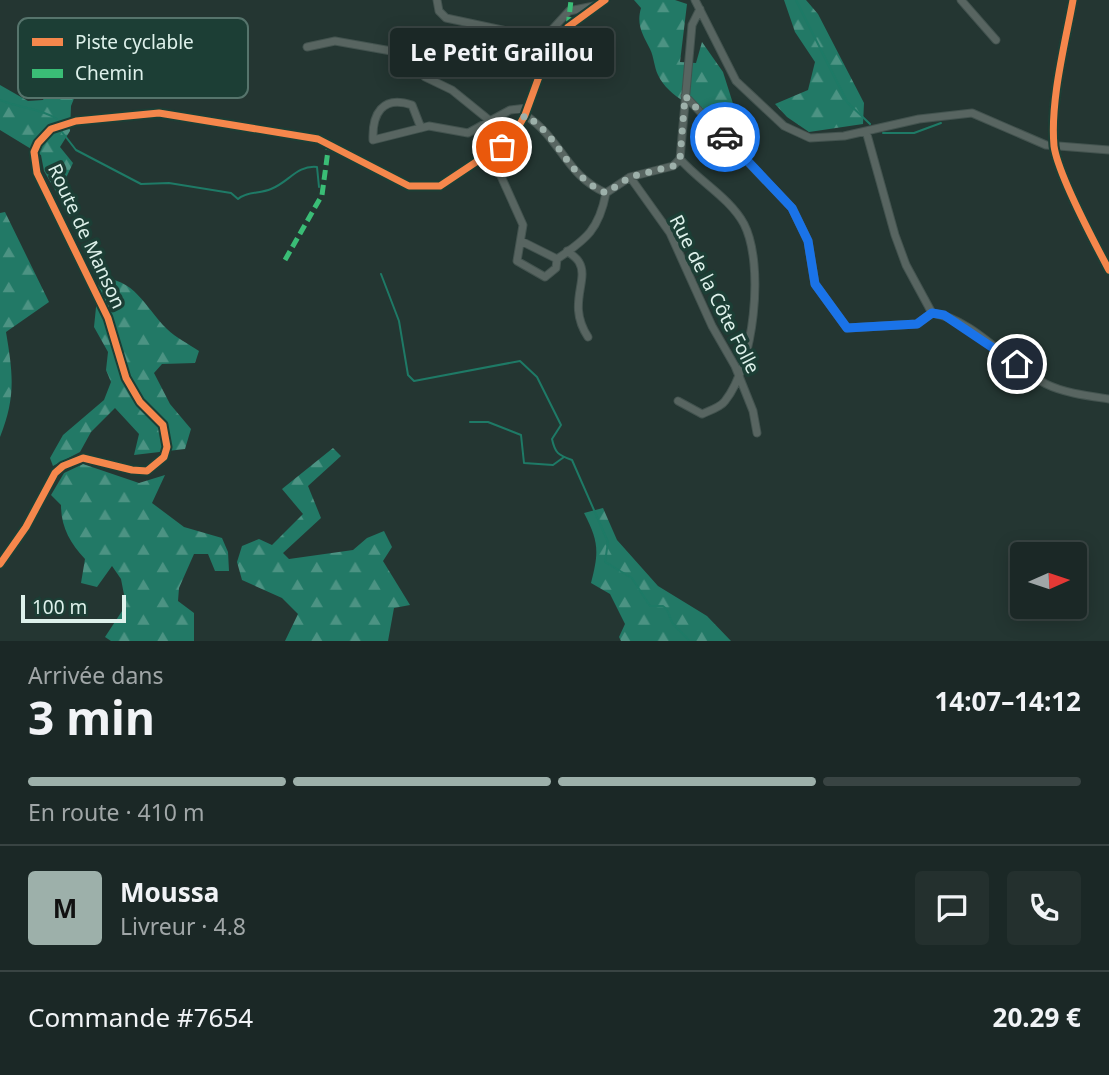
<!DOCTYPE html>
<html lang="fr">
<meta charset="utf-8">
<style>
:root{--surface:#1b2826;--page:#24302e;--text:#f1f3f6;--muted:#a0a6a7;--line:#394443;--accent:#9db0aa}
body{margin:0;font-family:"Noto Sans",sans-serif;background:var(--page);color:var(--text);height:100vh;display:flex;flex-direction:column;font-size:26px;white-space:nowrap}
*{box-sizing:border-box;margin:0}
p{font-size:23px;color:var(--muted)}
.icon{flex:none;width:38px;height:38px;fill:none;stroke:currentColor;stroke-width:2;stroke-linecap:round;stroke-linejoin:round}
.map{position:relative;height:641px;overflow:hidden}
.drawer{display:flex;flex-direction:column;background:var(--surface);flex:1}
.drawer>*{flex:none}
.needle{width:46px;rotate:87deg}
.buttons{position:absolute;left:1010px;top:542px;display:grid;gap:14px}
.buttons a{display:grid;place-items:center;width:77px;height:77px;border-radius:7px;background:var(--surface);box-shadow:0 4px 18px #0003,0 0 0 2px var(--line);font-size:35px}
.scale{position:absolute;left:21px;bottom:18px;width:105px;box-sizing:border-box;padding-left:7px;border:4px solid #def1eb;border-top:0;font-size:19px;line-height:24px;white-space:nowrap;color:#def1eb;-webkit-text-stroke:5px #1c3e35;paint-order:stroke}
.pin{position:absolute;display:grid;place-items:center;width:60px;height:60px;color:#fff;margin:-30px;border:4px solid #fff;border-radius:50%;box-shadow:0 2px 7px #0007}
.courier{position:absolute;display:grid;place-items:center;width:70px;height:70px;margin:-35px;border:5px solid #1a73e8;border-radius:50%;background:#fff;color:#222;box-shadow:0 2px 9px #0007}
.bubble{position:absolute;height:49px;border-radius:7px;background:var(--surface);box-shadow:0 4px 18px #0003,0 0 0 2px var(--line);font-size:23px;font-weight:700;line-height:49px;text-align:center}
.summary em{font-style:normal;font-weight:700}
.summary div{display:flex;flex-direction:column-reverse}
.summary{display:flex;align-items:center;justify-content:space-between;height:119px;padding:0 28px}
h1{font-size:46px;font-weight:700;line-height:52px}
.bar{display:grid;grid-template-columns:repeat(4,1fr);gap:10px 7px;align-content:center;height:84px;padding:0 28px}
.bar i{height:9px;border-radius:5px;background:var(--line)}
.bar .on{background:var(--accent)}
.bar p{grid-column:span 4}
.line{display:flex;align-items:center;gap:18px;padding:0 28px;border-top:2px solid var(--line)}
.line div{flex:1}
.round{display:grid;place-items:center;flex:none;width:74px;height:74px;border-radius:7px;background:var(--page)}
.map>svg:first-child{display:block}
.forest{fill:url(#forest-firs)}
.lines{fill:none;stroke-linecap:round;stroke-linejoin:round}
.stream{stroke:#1e7a66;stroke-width:2}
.minor-casing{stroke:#43534f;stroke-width:9}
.major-casing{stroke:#43534f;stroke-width:10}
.minor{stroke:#586561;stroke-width:7}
.major{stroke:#546561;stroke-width:9}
.quiet{stroke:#3abd76;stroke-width:5;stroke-dasharray:10 5;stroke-linecap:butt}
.cycleway-casing{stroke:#1c3e35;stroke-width:11}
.cycleway{stroke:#f5874c;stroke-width:7}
.done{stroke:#9db0aa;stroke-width:7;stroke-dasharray:0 12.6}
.route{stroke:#1a73e8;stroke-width:9}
.labels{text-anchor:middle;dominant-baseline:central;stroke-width:7;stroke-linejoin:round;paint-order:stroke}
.street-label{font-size:19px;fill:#def1eb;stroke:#1c3e35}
.key{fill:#1c3e35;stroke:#56746c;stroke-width:2}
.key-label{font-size:19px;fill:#def1eb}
</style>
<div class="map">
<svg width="1109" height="641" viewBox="0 0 1109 641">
<defs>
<pattern id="forest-firs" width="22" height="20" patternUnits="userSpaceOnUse" patternTransform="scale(1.75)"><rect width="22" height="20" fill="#227966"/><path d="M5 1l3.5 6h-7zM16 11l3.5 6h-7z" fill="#4c9383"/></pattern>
</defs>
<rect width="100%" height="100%" fill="#243632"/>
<path class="forest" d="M634,0h41l12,4 -7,58 16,1 6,-21 21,30 13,41 -17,6c-22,-11 -50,-21 -61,-44 -4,-8 -4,-18 -8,-26 -7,-14 -14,-24 -9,-41z
M784,0h22l12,14 46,89 -1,21 -54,8 -22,-15 -12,-13 33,-14 7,-28 -20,-30z
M65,53l20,18 -14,35 -1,25 -10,16 13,16 -15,32 -14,-24 -3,-16 -41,-25v-45l28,16 15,-1z
M5,212l44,90 -43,30c7,42 10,65 -6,105v-224z
M99,278c36,0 45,28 68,51 9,9 22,15 32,22l-4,12 -33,1 -8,9 16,31 21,25 -6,20 -51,6 5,-21 -24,-26 -24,24 -11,20 -27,14 -3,-8 13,-23 41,-35 7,-18 -5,-12 2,-18 -14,-25z
M333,448l8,8 -33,30 13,32 -38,35 6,6 64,-9 14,-12 17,-7 8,16 -9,14 27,44 -16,3 -6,33h-103l13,-27 -16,-16 -40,-18 -5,-18 5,-16 17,-7 13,6 31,-31 -21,-25z
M83,464l56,19 26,-8 -13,28 32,24 38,11 6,14 1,19h-14l-7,-17h-14l-15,34 -1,13 16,12v28h-83l-6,-4 21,-32 -5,-26 -9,-13 -15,21 -16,-4 4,-24c-15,-16 -24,-32 -24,-54l-10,-10 13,-22z
M603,508l14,32 41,46 49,30 24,25h-110l-2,-4 6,-13 -15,-30 -19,-11c8,-31 8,-41 -7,-70z"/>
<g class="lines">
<path class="stream" d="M796,0l51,102 23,22
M0,100c18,8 40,8 57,19
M62,132l14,18 65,34 28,-1 62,10 7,6c9,-8 22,-5 33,-10 18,-7 26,-24 46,-22l2,20
M883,133h31l27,-10
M381,274l18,47 9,54 6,6 106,-20 17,16 24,48 -9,14c3,14 6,16 20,21l36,82 -3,20 27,16 18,28h13c7,5 5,9 9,16 5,8 12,11 17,19
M470,422h18l33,13 3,28 29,2 11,-8"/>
<g class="minor-casing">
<path id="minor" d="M437,0l2,11 7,7 95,20 7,-4 21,-23 30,-6
M695,0l41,81 48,45 26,12 34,-2 75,-17 53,-6 74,32 63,5
M961,0l35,40
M307,47l28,-6 62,11 14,8 14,17 27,13 37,30
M685,96l107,112 16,33 7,43 32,44 70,-4 15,-11
M421,128l-9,-23c-30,-10 -40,9 -39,35l56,-14 39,7 42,-23 17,-2
M866,131l29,104 11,30 26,48c44,7 75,51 114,71 18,9 43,12 63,15
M491,154l32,71 -6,36 28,16 11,-9 1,-9
M630,177l40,56 42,93 23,40 18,45 4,22
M606,193l24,-16 43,-11 7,-7 12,-134 8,-16
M521,241l36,18c30,-20 42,-30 49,-66 -41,-18 -44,-54 -81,-78
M567,251c4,3 10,7 12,11 11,18 -13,42 9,75
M678,401l24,13c7,-3 19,-7 23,-13 29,-36 40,-136 19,-177 -14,-26 -45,-43 -64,-65
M0,564l26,-37 29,-54 8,-7 20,-8 49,12 15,1 17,-14 3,-10 -4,-22 -23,-23 -14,-24 -18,-60 -71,-145 -3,-21 4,-9 13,-14 25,-8 83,-8 159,26 91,47h31l72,-48 13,-23 23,-63 20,-25 37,-27"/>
</g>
<g class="major-casing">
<path id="major" d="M1073,0c-8,44 -23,101 -19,146 4,29 40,96 55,124"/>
</g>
<use href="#minor" class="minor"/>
<use href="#major" class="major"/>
<path class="quiet" d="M568,27l3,-27
M285,260l37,-65 7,-52"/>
<g class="cycleway-casing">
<path id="cycleway" d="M1073,0c-8,44 -23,101 -19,146 4,29 40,96 55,124
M0,564l26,-37 29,-54 8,-7 20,-8 49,12 15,1 17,-14 3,-10 -4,-22 -23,-23 -14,-24 -18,-60 -71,-145 -3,-21 4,-9 13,-14 25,-8 83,-8 159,26 91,47h31l72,-48 13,-23 23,-63 20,-25 37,-27"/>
</g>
<use href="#cycleway" class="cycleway"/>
</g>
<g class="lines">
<path class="done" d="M502,147l12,-12 11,-20c37,23 40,60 81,78l24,-16 43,-11 7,-7 5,-63 40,41"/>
<path class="route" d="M725,137l67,71 16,33 7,43 32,44 70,-4 15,-11 12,2 73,49"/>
</g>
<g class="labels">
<g class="street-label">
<text transform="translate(87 236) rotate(65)">Route de Manson</text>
<text transform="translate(715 294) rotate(63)">Rue de la Côte Folle</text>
</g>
</g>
<rect x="18" y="18" width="230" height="80" rx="10" class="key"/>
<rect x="32" y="38" width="31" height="8" fill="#f5874c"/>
<rect x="32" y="69" width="31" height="9" fill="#3abd76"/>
<g class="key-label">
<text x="75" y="49">Piste cyclable</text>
<text x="75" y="80">Chemin</text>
</g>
</svg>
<div class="buttons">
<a><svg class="needle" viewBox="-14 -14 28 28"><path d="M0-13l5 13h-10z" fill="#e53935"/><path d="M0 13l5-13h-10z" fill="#a0a6a7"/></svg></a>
</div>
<div class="scale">100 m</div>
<div class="pin" style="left:502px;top:147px;background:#ea580c"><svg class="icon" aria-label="bag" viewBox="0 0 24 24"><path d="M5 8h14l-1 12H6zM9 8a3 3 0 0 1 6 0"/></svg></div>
<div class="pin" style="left:1017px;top:364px;background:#1f2937"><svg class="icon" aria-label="home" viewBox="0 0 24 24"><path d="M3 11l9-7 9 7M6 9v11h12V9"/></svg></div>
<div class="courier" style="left:725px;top:137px"><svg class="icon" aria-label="car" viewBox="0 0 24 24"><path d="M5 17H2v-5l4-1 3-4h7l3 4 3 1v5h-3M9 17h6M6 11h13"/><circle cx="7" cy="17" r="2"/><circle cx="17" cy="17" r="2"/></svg></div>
<div class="bubble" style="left:390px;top:28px;width:224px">Le Petit Graillou</div>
</div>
<section class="drawer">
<div class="summary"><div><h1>3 min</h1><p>Arrivée dans</p></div><em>14:07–14:12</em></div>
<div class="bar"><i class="on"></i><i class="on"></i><i class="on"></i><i></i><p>En route · 410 m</p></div>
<div class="line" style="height:126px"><b class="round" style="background:var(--accent);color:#111">M</b><div><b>Moussa</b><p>Livreur · 4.8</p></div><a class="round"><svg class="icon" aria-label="chat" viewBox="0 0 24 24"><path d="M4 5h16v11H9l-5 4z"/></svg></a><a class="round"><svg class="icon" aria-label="phone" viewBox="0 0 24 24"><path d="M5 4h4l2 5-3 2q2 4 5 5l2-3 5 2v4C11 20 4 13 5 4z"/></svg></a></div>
<div class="line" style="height:91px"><div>Commande #7654</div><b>20.29 €</b></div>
</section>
